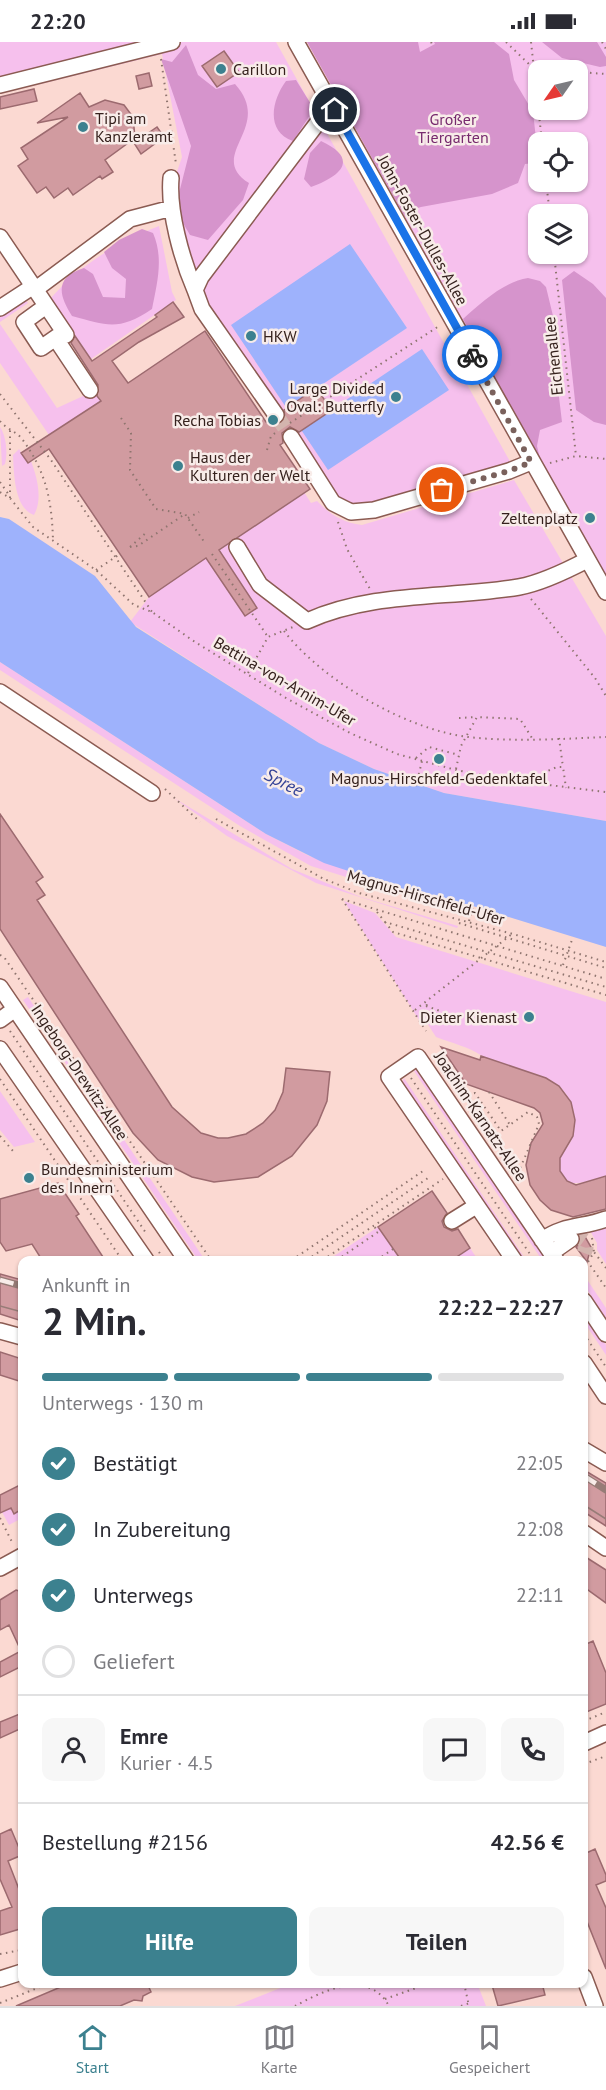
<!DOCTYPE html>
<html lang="de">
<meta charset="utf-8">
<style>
:root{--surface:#fff;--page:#f7f7f7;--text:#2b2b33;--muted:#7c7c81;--line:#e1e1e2;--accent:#3c818f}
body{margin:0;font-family:"PT Sans",sans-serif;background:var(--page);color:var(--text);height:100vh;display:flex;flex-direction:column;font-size:22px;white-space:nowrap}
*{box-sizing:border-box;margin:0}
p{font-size:20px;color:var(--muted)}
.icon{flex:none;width:33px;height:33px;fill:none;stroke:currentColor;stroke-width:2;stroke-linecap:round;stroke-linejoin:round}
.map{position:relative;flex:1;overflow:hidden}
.drawer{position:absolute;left:18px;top:1214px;width:570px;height:732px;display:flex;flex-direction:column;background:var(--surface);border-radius:12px;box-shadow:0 2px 4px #0004}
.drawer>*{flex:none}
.needle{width:39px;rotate:236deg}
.controls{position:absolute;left:528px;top:18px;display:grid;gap:12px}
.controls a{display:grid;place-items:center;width:60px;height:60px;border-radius:12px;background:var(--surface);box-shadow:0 2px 4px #0004;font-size:30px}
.pin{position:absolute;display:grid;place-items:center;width:51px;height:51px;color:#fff;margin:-26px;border:3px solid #fff;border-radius:50%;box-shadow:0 2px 6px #0007}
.courier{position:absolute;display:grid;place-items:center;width:60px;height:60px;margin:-30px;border:4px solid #1a73e8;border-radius:50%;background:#fff;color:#222;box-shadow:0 2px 8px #0007}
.summary em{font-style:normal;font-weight:600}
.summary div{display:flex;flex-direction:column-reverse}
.summary{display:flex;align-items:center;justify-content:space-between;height:102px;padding:0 24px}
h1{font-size:39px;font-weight:600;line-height:45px}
.bar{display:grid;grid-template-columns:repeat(4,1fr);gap:9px 6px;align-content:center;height:72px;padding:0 24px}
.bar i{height:8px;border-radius:4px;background:var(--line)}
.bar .current{background:var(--accent)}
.bar p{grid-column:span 4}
.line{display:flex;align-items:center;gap:15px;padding:0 24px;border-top:2px solid var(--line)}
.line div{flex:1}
.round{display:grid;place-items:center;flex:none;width:63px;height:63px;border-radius:12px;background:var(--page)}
ol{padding:0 24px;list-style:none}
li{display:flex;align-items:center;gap:18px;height:66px}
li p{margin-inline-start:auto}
li .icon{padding:6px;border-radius:50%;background:var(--accent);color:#fff;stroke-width:4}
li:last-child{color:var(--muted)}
li i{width:33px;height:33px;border:3px solid var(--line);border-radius:50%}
.cta{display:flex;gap:12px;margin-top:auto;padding:12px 24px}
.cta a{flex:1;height:69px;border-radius:12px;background:var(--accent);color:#fff;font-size:24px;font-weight:600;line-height:69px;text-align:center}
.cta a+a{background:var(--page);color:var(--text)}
.status{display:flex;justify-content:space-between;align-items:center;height:42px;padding:0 30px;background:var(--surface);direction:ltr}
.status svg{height:16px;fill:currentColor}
.tab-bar{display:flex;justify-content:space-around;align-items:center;height:84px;border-top:2px solid var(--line);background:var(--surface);font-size:16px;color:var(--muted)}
.tab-bar a{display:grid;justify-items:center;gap:3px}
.tab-bar .current{color:var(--accent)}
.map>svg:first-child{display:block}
.green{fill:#f6c0ed;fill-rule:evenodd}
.forest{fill:#d694cc}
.water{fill:#9eb2fc}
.building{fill:#d19ba0;stroke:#9c6a6f;stroke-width:1.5}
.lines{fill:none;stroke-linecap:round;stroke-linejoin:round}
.minor-tunnel{stroke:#d3b4ae;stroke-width:15;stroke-dasharray:15 8;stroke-linecap:butt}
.minor-casing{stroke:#8b5b52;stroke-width:18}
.path{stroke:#8f756f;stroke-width:2;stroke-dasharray:1.5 4.5;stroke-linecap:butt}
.minor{stroke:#fff;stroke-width:15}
.tram{stroke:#977c77;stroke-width:1.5}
.rail-casing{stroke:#977c77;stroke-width:7}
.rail{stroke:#f8ece9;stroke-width:4.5;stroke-dasharray:14;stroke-linecap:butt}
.done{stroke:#7a615c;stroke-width:6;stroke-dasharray:0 10.8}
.route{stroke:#1a73e8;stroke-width:8}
.poi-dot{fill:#3c818f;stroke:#f8ece9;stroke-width:2}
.labels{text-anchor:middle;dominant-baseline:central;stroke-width:5;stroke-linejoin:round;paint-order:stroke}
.poi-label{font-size:16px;fill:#35211d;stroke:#f8ece9;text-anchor:start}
.park-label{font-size:16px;fill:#772a6e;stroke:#f8ece9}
.street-label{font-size:16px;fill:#35211d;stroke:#f8ece9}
.water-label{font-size:18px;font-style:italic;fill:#354397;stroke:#f8ece9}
</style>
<div class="status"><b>22:20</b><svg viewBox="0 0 49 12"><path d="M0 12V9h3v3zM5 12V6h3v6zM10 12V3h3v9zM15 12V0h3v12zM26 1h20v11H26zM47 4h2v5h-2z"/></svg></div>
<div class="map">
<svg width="606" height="1964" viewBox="0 0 606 1964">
<rect width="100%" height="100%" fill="#fbd9d2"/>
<path class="green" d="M0,0h276l236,423 -144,44 -35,-6 -57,-88 -74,-106 -33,-114 13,-38 -20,-103 -162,40z
M307,0h299v534zM538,28h40v40h-40zM538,100h40v40h-40zM538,172h40v40h-40z
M159,184l13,66 4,8 -85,59 -41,-60c30,-34 66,-56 109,-73z
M24,256l4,5 -28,19v-8z
M0,282l57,84 37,-17 7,10 -52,34 -49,-72z
M0,385c6,8 8,26 5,37l-3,2z
M19,407l9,14 3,-2c6,16 12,38 3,54 -20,-7 -20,-42 -21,-60z
M514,438l92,156v185l-162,-28 -70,-24 -55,-26 -189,-121 19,-25 57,-39 39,58 12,-8 -38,-58 85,-58 7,11 6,-2c14,14 24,21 45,24z
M0,620l266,172 43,22 71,25 -2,6 -67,-21 -71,-40 -240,-156z
M174,756l118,71 69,28 97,29 -1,2 -141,-45 -89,-47z
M344,859l31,12 21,24 210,65v174c-18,6 -51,18 -46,-16 1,-6 6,-10 9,-15 10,-18 7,-41 -7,-56 -19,-21 -58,-18 -80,-33 -13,-9 -30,-13 -46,-19l-9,-14 -8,-3z
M28,955l177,263h-7l-175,-260z
M418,1027l131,191h-7l-128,-189z
M404,1036l122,182h-7l-118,-174z
M0,1049l35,51 -21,5 -14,-17z
M606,1182v40l-9,-14v-7l-8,-14z
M378,1185l23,33h-73z
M470,1206l8,12h-26z
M584,1233l22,33v10l-22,-33z
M584,1270l22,33v10l-22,-33z
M11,1466l3,5 8,-4v9l-13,7 -7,-13z
M293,1941h184l9,23h-251z"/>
<path class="forest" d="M307,0h111l2,10 15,-8 -1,-2h60l15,12 5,26 19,32 5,45 -4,6 -9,1 -7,19 -26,11 -71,13 -10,3 -6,7z
M542,0h55l9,15v9l-6,1 -38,-9z
M186,3l12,30 18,14 19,-5c40,44 -30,71 14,99l-6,17 -35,40 -18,-5 -7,-12 -5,-26 13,-51 -30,-87 11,3z
M296,38l18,29 -21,32c-28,-10 -21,-41 -7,-60z
M321,99c39,18 20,35 -10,46l-7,-8 6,-26z
M142,187l11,4c11,25 4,51 -1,76 -33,22 -44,17 -80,7 -14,-22 -17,-39 12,-48l9,6 10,23 22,1 1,-19 -14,-11 -8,-16 15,-12z
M574,229l19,13 13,14v127l-12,-3 -18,-12 -14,-130z
M528,236l12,3 6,6 8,33 2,52 6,50 -22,8 -3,16 4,17 -78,-144c18,-16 40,-37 65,-41z"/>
<path class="water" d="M350,202l57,84 -90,60 14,22 91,-61 27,41 -121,80 -97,-145z
M0,475l9,2 86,57 41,51 183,116 55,26 70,24 162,28v126l-133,-41 -94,-22v-3l-55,-18 -58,-29 -266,-172z"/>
<path class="building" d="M224,9l15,21 -22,15 -15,-21z
M149,31l3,13 -13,3 -3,-13z
M34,47l3,12 -37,8v-12z
M80,51l9,14 16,-7 19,5 9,12 2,21 -30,22 8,12 -11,7 -2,-3 -27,19 -5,-7 -14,10 -8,-11 -9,6 -19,-27 10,-7 -7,-11 47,-31 -31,6z
M157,85l7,10 -23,17 -7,-11z
M173,260l11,15 -45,25 -27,19 16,22 77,-52 61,91 15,1 4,-4 -1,-9 32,-22 16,22 -33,22 -9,-5 -8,6 1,10 -3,2 30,44 -91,61 38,58 -12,8 -39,-58 -57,39 -100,-148 -21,14 -7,-10 80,-52 -4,-5 1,-11 -27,-42 4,-7 17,25 65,-44 -2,-2z
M0,772l43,63 -7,5 9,13 -8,5 135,207 29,26 17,5h10l18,-4 17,-11 12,-13 8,-18 3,-24 44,4 -3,29 -10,24 -25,31 -34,21 -44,5 -22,-5 -34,-17 -25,-27 -133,-204z
M441,1005l39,13 1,-4 65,22 13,8 12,16 4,18 -2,16 -13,22v13l7,10 9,4 30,-9v33l-33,8 -22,-7 -11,-10 -10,-15 -4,-20 5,-22 12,-19 -3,-11 -6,-5 -68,-24z
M58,1141l21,31 -3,2 29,44h-63l-10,-16 -26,7 -6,-9v-43z
M432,1149l15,22 -5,8 2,6 8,4 6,-2 12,19 -18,12h-51l-23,-33z
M584,1193l7,12 -4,15 -11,-15 4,-4v-7z
M0,1232l22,6v41l-22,-7z
M0,1310l22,7v23l-22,-7z
M584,1428l22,13v43l-22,-14z
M22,1442v25l-8,5 -3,-6 -11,5v-18z
M584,1514l22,14v33l-22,-16z
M16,1548l6,2v74l-22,11v-15l21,-11 -12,-26 -9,5v-30z
M593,1599l13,32v31l-22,9v-68z
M22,1671v15l-22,10v-16z
M11,1787l11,26 -14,6 14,36v36l-2,-4 -20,6v-24l12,-4 -12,-28v-45z
M595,1807l11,26v6l-10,4 10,23v61l-22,-55v-60z
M70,1941h77l4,9 -8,4 -1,5 -8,-1 -14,6h-104z
M499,1941h43l3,12 -47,11 -6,-21z"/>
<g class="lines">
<path class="minor-tunnel" d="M276,373l15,22
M571,1197l7,-3 7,5 1,7 -2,5"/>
<g class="minor-casing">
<path id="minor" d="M296,0l310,550
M0,43l172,-43
M171,136c-3,33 11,82 24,112
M0,195l66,98
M46,264l-22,16 17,26 23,-16
M0,266l29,-19 11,-3 90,-67 42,-11
M56,297l34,51
M276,373l-74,-106 -7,-19 6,-13 121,-160 13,-7
M291,395l42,66 18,9 23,-2 135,-39 22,-9
M237,505l23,38 47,36c67,-30 140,-22 212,-34 22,-4 47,-16 68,-27
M0,650l152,101
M0,945l15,22
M0,978l15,-11 171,251
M0,1007l146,211
M452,1179l24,-15
M542,1198c23,-16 40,-12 64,-21
M551,1211l20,-14
M514,1218l-125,-183 29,-20 138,203
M584,1259l22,33
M0,1289l22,6
M584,1321l22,33
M584,1408l22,13
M584,1491l22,15
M0,1526l22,-12
M584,1701l22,-10
M584,1935l11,29
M0,1937l22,-7"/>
</g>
<path class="path" d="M431,0l1,2
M506,0l28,27 26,1
M531,0l11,100
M602,0l4,7
M161,17l15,105
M578,30l28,2
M546,140l4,32
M554,212l22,202
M0,352l51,66 101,152
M121,376l10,15 -1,37 26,39 29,5 20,29
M0,379c6,8 16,10 22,18 24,32 30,62 31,102
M290,381l149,-97
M267,408l4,-14 7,-5
M550,421l26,-7 30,3
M0,440l9,13
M0,450l10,6 23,29 63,43 38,35 18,7 43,30 91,56 64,35 47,21 59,16 60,11 90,11
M10,456v-68
M188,476l11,-6
M338,480l9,27 23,40
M130,505l8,-1 47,-32
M130,505l17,-15
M212,512l56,83
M96,528l24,-16
M531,557l64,79 11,18
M284,589c39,50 121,98 184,106 45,5 93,2 138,0
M248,631l20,-36 25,-10
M459,676l18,-1
M559,696l4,29
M416,716l13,-11 30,8
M456,727l5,-23 16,-29 43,2 12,19
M531,741v-5l26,-11h6l3,21
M416,744l6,-25
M165,747l35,33
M216,777l108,60 35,14 154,41 93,28
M342,857l264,80
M342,857l84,132
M377,870l8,10 221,65
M469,879l4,-15
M385,880l8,10 213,63
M459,881l147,45
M0,913l4,2 207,303
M563,923l10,-28
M426,964l14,5
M415,968l97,-76
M422,981l6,-23
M10,989l136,202
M411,1036l123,182
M0,1037l122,181
M489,1050l21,33
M468,1052l7,-1 26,38 27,-19 9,5 2,7 -20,47
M0,1094l13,15
M592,1196l2,14
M159,1210l5,8
M292,1218l134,-91
M307,1218l124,-84
M323,1218l120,-81
M337,1218l41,-28 -4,-6
M377,1218l16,-11
M606,1226l-12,-16 -6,10 18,26
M584,1292l22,33
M0,1476l13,26
M584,1679l22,-9
M584,1722l22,-8
M0,1912l22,-4
M464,1941l5,23
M385,1957l45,-16
M0,1961l50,-20
M295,1964c28,-15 73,-38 94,0
M461,1964l9,-3"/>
<use href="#minor" class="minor"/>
<path class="tram" d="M0,1264l22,6
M584,1463l22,14"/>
<g class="rail-casing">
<path id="rail" d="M0,1238l22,6
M584,1434l22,14"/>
</g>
<use href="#rail" class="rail"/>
</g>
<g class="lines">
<path class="done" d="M442,448l67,-19 22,-9 -59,-107"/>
<path class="route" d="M335,68l137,245"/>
</g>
<g class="poi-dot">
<circle cx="221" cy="27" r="6"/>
<circle cx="83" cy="85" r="6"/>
<circle cx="251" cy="294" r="6"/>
<circle cx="396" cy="355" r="6"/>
<circle cx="273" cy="378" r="6"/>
<circle cx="178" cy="424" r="6"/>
<circle cx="590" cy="476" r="6"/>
<circle cx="439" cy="717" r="6"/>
<circle cx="529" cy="975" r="6"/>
<circle cx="29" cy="1136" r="6"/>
</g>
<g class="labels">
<g class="poi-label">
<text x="233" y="27">Carillon</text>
<text x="95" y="76">Tipi am<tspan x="95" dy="18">Kanzleramt</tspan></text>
<text x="263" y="294">HKW</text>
<text x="384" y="346" text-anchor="end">Large Divided<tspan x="384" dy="18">Oval: Butterfly</tspan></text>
<text x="261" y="378" text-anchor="end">Recha Tobias</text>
<text x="190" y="415">Haus der<tspan x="190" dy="18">Kulturen der Welt</tspan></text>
<text x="578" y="476" text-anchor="end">Zeltenplatz</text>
<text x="439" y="736" text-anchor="middle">Magnus-Hirschfeld-Gedenktafel</text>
<text x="517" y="975" text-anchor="end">Dieter Kienast</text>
<text x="41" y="1127">Bundesministerium<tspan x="41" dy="18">des Innern</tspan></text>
</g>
<g class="park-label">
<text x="453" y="77">Großer<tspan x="453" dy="18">Tiergarten</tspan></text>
</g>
<g class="street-label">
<text transform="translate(423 188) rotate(61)">John-Foster-Dulles-Allee</text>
<text transform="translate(553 314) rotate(-96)">Eichenallee</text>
<text transform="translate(285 639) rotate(30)">Bettina-von-Arnim-Ufer</text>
<text transform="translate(426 855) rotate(16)">Magnus-Hirschfeld-Ufer</text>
<text transform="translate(80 1030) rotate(56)">Ingeborg-Drewitz-Allee</text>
<text transform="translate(481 1074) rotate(56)">Joachim-Karnatz-Allee</text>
</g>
<g class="water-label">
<text transform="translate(284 740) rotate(27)">Spree</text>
</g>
</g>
</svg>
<div class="controls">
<a><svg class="needle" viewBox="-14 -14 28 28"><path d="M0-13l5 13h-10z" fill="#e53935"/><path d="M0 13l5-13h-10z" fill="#7c7c81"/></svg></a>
<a><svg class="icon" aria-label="locate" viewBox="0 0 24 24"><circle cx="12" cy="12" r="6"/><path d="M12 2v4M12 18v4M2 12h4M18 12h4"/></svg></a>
<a><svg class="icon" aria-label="layers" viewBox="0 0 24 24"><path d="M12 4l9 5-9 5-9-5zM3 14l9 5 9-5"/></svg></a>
</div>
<div class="pin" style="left:442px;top:448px;background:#ea580c"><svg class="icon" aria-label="bag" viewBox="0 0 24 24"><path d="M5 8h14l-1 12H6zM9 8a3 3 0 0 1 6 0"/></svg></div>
<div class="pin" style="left:335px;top:68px;background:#1f2937"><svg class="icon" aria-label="home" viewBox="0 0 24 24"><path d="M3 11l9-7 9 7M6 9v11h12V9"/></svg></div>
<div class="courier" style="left:472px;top:313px"><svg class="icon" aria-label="bike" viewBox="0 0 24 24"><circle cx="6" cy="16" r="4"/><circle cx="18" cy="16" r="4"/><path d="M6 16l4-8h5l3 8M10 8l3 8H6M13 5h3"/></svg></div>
<section class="drawer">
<div class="summary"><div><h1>2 Min.</h1><p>Ankunft in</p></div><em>22:22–22:27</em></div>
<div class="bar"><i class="current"></i><i class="current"></i><i class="current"></i><i></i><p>Unterwegs · 130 m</p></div>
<ol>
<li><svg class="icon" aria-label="check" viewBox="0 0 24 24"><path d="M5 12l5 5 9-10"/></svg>Bestätigt<p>22:05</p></li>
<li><svg class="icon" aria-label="check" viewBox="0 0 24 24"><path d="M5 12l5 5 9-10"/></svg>In Zubereitung<p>22:08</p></li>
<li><svg class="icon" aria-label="check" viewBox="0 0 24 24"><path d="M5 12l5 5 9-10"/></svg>Unterwegs<p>22:11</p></li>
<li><i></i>Geliefert</li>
</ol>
<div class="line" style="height:108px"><a class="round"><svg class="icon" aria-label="person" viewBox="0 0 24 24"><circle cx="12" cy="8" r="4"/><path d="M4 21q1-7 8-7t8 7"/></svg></a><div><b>Emre</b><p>Kurier · 4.5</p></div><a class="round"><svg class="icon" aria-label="chat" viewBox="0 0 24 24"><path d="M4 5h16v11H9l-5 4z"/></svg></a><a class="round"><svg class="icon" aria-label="phone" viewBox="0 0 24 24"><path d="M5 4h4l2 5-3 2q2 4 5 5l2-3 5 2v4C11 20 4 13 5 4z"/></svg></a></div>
<div class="line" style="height:78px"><div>Bestellung #2156</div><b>42.56 €</b></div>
<div class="cta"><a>Hilfe</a><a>Teilen</a></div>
</section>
</div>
<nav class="tab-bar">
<a class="current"><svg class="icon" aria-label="home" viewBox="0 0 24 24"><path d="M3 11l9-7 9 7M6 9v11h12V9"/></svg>Start</a>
<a><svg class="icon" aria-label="map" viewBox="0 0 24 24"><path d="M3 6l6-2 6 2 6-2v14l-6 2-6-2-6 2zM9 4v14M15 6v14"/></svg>Karte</a>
<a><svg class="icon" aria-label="saved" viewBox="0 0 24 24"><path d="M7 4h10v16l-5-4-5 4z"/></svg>Gespeichert</a>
</nav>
